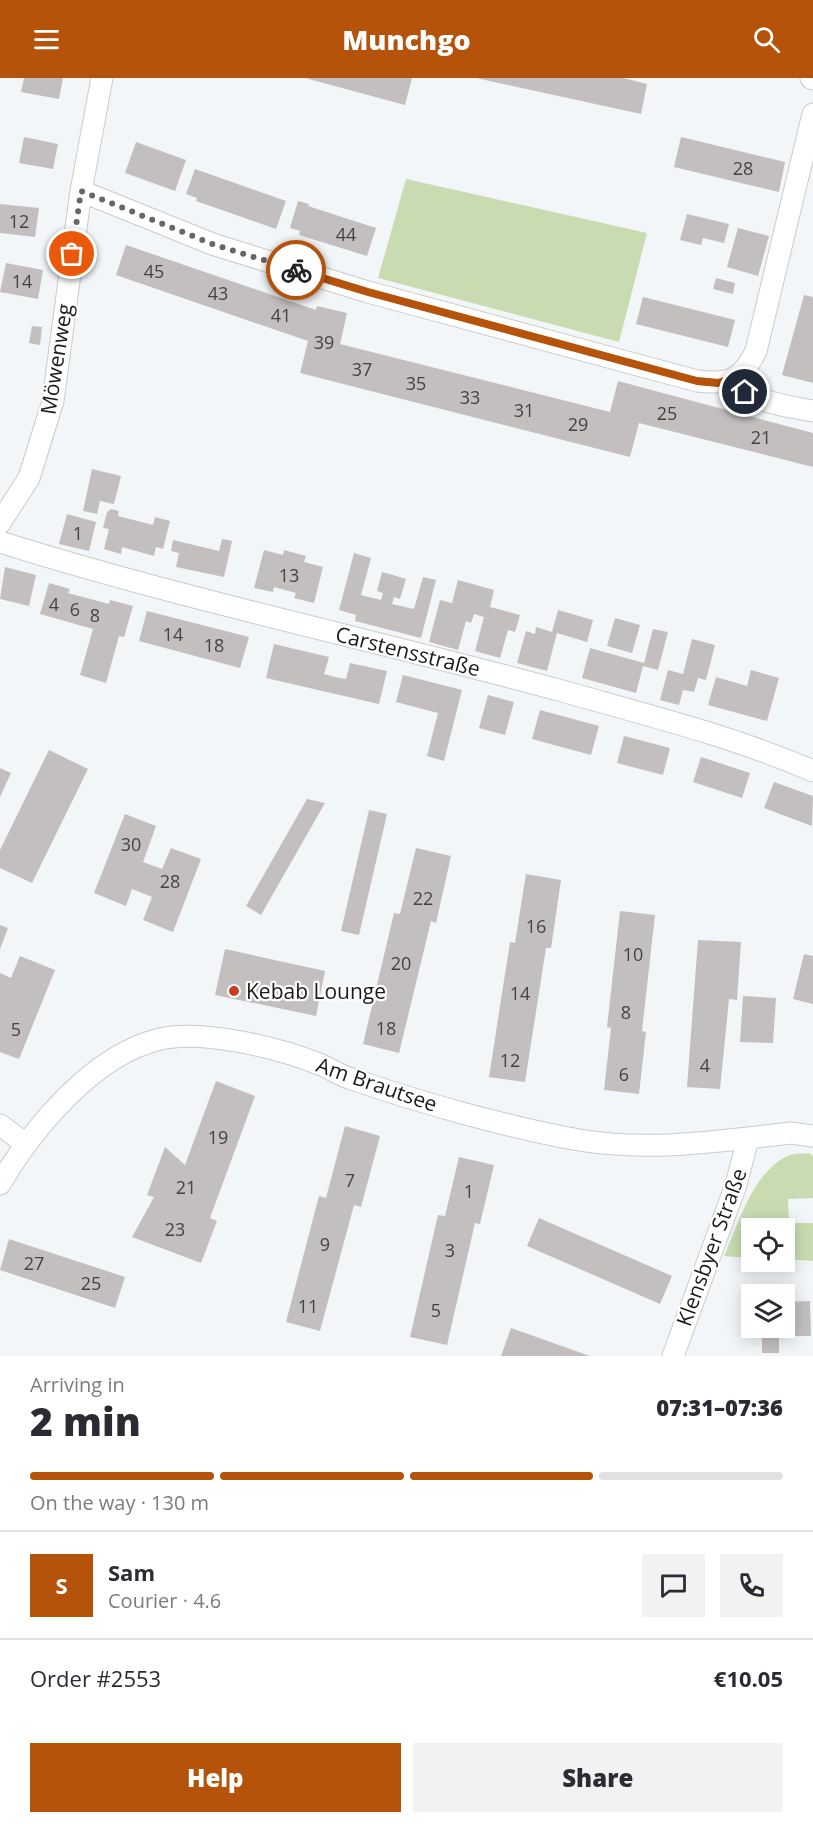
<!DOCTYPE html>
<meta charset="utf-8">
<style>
:root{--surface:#fff;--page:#f2f2f3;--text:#2b2b33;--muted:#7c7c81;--line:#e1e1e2;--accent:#b45309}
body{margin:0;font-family:"Open Sans",sans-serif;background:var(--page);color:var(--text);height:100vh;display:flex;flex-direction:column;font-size:22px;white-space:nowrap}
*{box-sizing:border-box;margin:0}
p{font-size:20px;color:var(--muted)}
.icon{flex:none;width:33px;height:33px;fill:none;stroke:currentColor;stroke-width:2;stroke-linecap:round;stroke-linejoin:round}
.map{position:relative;height:1278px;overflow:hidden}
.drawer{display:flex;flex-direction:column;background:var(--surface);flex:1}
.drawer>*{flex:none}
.controls{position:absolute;left:741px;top:1140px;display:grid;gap:12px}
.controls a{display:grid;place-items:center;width:54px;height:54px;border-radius:0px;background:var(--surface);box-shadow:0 3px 15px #0003;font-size:30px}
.pin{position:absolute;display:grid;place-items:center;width:51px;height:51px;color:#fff;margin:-26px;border:3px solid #fff;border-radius:50%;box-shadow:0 2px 6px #0007}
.courier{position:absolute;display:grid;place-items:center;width:60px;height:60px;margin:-30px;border:4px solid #b45309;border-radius:50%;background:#fff;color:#222;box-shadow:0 2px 8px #0007}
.headline em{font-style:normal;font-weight:800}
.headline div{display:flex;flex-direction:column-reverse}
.headline{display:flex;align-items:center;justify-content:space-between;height:102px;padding:0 30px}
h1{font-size:39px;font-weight:800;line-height:45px}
.bar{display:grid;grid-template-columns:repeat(4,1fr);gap:9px 6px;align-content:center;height:72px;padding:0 30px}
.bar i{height:8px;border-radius:4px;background:var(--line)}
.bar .on{background:var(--accent)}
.bar p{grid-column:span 4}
.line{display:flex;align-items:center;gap:15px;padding:0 30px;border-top:2px solid var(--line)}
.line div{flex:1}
.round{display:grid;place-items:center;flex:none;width:63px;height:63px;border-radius:0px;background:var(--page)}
.button{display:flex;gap:12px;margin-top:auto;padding:12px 30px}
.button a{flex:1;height:69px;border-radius:0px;background:var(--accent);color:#fff;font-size:24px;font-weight:800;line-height:69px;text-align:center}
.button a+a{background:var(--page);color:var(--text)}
header{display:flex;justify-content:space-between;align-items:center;height:78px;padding:0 30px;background:var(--accent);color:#fff;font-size:27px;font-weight:800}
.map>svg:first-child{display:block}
.green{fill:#c9dcb1}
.building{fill:#c2bfbe}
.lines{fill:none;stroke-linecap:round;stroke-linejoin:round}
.street-casing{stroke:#c9cbcd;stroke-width:23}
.street{stroke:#fff;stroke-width:21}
.done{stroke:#666768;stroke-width:6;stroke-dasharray:0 10.8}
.route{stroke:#b45309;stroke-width:8}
.poi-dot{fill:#c83e1e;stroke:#fff;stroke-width:2}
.labels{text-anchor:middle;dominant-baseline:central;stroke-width:4.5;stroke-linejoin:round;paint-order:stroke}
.number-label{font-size:18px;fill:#444344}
.street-label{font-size:21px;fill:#1a1a1b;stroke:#fff}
.poi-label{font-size:21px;fill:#1a1a1b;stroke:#fff;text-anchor:start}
</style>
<header><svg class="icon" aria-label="menu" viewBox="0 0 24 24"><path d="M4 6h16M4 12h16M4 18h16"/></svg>Munchgo<svg class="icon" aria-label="search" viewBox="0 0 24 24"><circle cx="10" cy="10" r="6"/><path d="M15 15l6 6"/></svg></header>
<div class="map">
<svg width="813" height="1278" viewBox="0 0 813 1278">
<rect width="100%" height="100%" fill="#f3f6f8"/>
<path class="green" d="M406,101l241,54 -28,109 -241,-64z
M809,1075l4,3v42l-25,1 1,24h24v38l-28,-2 -1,-31h-32l-1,30 -27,-2c15,-33 29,-86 66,-101 6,-2 14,-1 19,-2z"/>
<path class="building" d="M24,0h39l-4,21 -38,-7z
M305,0h107l-7,27z
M476,0h147l24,6 -6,30z
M24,59l34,7 -5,25 -34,-6z
M681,59l104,25 -6,30 -105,-25z
M136,64l50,18 -11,31 -50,-18z
M195,91l91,32 -10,28 -80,-28 1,-3 -11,-4z
M298,123l11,3 -1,2 68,22 -9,28 -68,-21 1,-4 -10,-3z
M0,126l39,4 -4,29 -35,-4z
M687,136l42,10 -5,19 -21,-5 -2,7 -21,-5z
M738,150l31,8 -11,40 -31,-9z
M126,167l190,65 1,-4 30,7 -7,31 270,68 8,-31 195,52v34l-174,-44 -9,34 -330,-84 8,-32 -192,-66z
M6,185l37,7 -5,29 -38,-7z
M716,200l19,5 -2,11 -20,-5z
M804,217l9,2v86l-31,-8z
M643,219l92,23 -7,27 -92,-23z
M32,248l10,1 -2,18 -11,-2z
M92,391l29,7 -7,28 -14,-3 -3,13 -14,-3z
M111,431l8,2 -1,5 35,9 2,-8 15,4 -7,28 -7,-2 -2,9 -32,-9 -1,7 -17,-5 5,-20 -6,-1 4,-16z
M67,436l29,8 -7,29 -30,-7z
M222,461l10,2 -8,36 -48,-10 3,-14 -8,-2 2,-11 46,11z
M264,472l19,5 1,-5 22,6 -2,6 19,5 -9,36 -20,-5 2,-5 -22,-6 -1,5 -19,-4z
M354,475l17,5 -10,37 20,5 2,-7 -6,-2 5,-19 11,3 13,4 -6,20 -6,-2 -2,7 22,5 9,-32 13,3 -15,58 -66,-17 1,-6 -17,-5z
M5,489l31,8 -7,31 -29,-7z
M458,502l36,10 -4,17 30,8 -5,17 -7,-2 -8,28 -25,-7 9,-34 -10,-3 -3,9 -5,-2 -8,29 -29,-8 11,-42 12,3z
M49,505l21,6 -2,4 41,11 1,-4 23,6 -9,31 -5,-1 -13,47 -26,-8 13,-46 -53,-15z
M558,532l35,10 -6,22 -30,-9 -10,38 -30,-8 9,-32 9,3 1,-7 16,5z
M147,533l102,26 -9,31 -101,-27z
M615,540l25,7 -8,28 -25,-7z
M653,551l15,3 -10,38 -15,-4 -7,27 -54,-15 8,-30 54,15z
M692,561l23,6 -9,35 -8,-2 -4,14 -11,-2 -4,15 -19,-5 8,-30 15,4z
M274,566l55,13 -5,17 11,3 11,2 4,-16 37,8 -8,33 -113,-26z
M751,592l28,8 -12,43 -59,-16 8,-28 31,9z
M403,597l59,15 -18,71 -17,-5 11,-43 -42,-11z
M488,617l26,7 -9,33 -26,-7z
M540,632l59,16 -8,29 -59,-16z
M624,658l46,12 -7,27 -46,-12z
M49,672l39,19 -56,114 -32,-15v-18z
M701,679l49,16 -8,25 -49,-16z
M0,690l11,5 -11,24z
M774,704l39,14 -1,30 -48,-18z
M307,721l18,4 -64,112 -15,-9z
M369,732l18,4 -28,121 -18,-4z
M125,736l31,12 -13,36 19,7 9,-21 30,11 -28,73 -30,-12 9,-23 -20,-8 -6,17 -32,-13z
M416,770l35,8 -15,67 -5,-2 -32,132 -36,-9 31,-131 6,1z
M526,796l35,6 -10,68h-5l-21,134 -36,-5 21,-135 5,1z
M620,833l35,4 -13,116 4,1 -7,62 -35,-4 7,-62 -4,-1z
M0,847l8,3 -8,21z
M698,862l43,2 -4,58 -8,-1 -9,90 -33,-2z
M225,871l100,22 -9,45 -101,-21z
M804,876l9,2v48l-20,-5z
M20,878l35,14 -36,89 -19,-7v-79l11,5z
M743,918l33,2 -3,45 -33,-1z
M216,1003l39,15 -45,122 7,3 -16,42 -69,-26 22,-40 -7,-2 18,-48 20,18z
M345,1048l35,10 -19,71 -7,-2 -34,126 -34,-9 33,-126 7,2z
M459,1079l35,8 -14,59 -5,-1 -28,122 -37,-8 28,-122 7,1z
M539,1140l133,58 -12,28 -133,-58z
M9,1161l116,38 -10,31 -115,-38z
M810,1223l1,35h-32v17h-17v-25h22v-26z
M511,1250l79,28h-89z"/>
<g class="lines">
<g class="street-casing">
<path id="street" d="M811,0l2,1
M81,113l134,54 153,47 329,89c32,4 45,-1 59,-30l57,-237
M735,300c19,26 48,27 78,33
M0,445l29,-45 24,-77 28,-210 21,-113
M0,464c185,58 375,98 562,149 85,24 170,45 251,80
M0,1047l26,19
M0,1106c33,-56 93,-129 160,-145 42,-10 119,9 159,25 11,4 21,12 33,15 69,24 155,48 227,61 70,12 142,1 212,-7l22,3
M673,1278l63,-171 12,-47"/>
</g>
<use href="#street" class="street"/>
</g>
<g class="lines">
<path class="done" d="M72,176l9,-63 134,54 81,25"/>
<path class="route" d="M296,192l72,22 329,89 21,2 17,-5 10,14"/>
</g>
<circle class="poi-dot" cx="234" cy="913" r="6"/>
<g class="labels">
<g class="number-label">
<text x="743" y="90">28</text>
<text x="19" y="143">12</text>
<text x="346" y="156">44</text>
<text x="154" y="193">45</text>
<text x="22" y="203">14</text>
<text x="218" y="215">43</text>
<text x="281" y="237">41</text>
<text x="324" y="264">39</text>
<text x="362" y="291">37</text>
<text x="416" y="305">35</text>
<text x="470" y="319">33</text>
<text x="524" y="332">31</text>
<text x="667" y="335">25</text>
<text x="578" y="346">29</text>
<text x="761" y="359">21</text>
<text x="78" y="455">1</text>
<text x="289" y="497">13</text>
<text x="54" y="526">4</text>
<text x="75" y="531">6</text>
<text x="95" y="537">8</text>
<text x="173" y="556">14</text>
<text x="214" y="567">18</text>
<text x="131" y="766">30</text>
<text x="170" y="803">28</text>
<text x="423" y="820">22</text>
<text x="536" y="848">16</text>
<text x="633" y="876">10</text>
<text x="401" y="885">20</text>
<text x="520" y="915">14</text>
<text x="626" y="934">8</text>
<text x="386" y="950">18</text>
<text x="16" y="951">5</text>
<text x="510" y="982">12</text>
<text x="705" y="987">4</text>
<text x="624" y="996">6</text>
<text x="218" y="1059">19</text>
<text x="350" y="1102">7</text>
<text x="186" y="1109">21</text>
<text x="469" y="1113">1</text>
<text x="175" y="1151">23</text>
<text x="325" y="1166">9</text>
<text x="450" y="1172">3</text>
<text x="34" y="1185">27</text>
<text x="91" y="1205">25</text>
<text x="308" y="1228">11</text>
<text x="436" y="1232">5</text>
</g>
<g class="street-label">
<text transform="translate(56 281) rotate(-81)">Möwenweg</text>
<text transform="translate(408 573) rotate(14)">Carstensstraße</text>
<text transform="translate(377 1006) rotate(19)">Am Brautsee</text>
<text transform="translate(711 1169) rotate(-70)">Klensbyer Straße</text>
</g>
<g class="poi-label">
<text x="246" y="913">Kebab Lounge</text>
</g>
</g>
</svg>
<div class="controls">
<a><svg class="icon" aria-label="locate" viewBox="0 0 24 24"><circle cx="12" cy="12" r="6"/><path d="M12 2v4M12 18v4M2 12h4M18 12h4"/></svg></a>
<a><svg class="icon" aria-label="layers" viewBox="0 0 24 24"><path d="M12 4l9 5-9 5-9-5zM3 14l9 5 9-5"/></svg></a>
</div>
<div class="pin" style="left:72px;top:176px;background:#ea580c"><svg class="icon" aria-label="bag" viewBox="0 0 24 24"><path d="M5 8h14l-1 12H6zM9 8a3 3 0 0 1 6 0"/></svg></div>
<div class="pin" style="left:745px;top:314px;background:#1f2937"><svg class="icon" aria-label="home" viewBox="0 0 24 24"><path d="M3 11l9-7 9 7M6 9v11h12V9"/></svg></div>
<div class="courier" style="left:296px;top:192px"><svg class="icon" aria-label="bike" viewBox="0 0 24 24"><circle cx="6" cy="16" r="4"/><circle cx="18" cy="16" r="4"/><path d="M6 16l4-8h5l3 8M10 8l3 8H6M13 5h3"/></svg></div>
</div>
<section class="drawer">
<div class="headline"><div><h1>2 min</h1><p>Arriving in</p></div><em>07:31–07:36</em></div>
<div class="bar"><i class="on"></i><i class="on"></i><i class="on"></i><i></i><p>On the way · 130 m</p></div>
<div class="line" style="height:108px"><b class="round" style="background:var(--accent);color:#fff">S</b><div><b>Sam</b><p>Courier · 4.6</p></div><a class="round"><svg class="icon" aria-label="chat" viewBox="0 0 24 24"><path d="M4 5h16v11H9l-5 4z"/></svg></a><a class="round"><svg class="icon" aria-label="phone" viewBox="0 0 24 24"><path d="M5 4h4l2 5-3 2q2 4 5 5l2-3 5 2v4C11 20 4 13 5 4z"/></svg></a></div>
<div class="line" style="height:78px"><div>Order #2553</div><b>€10.05</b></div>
<div class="button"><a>Help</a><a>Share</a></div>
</section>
